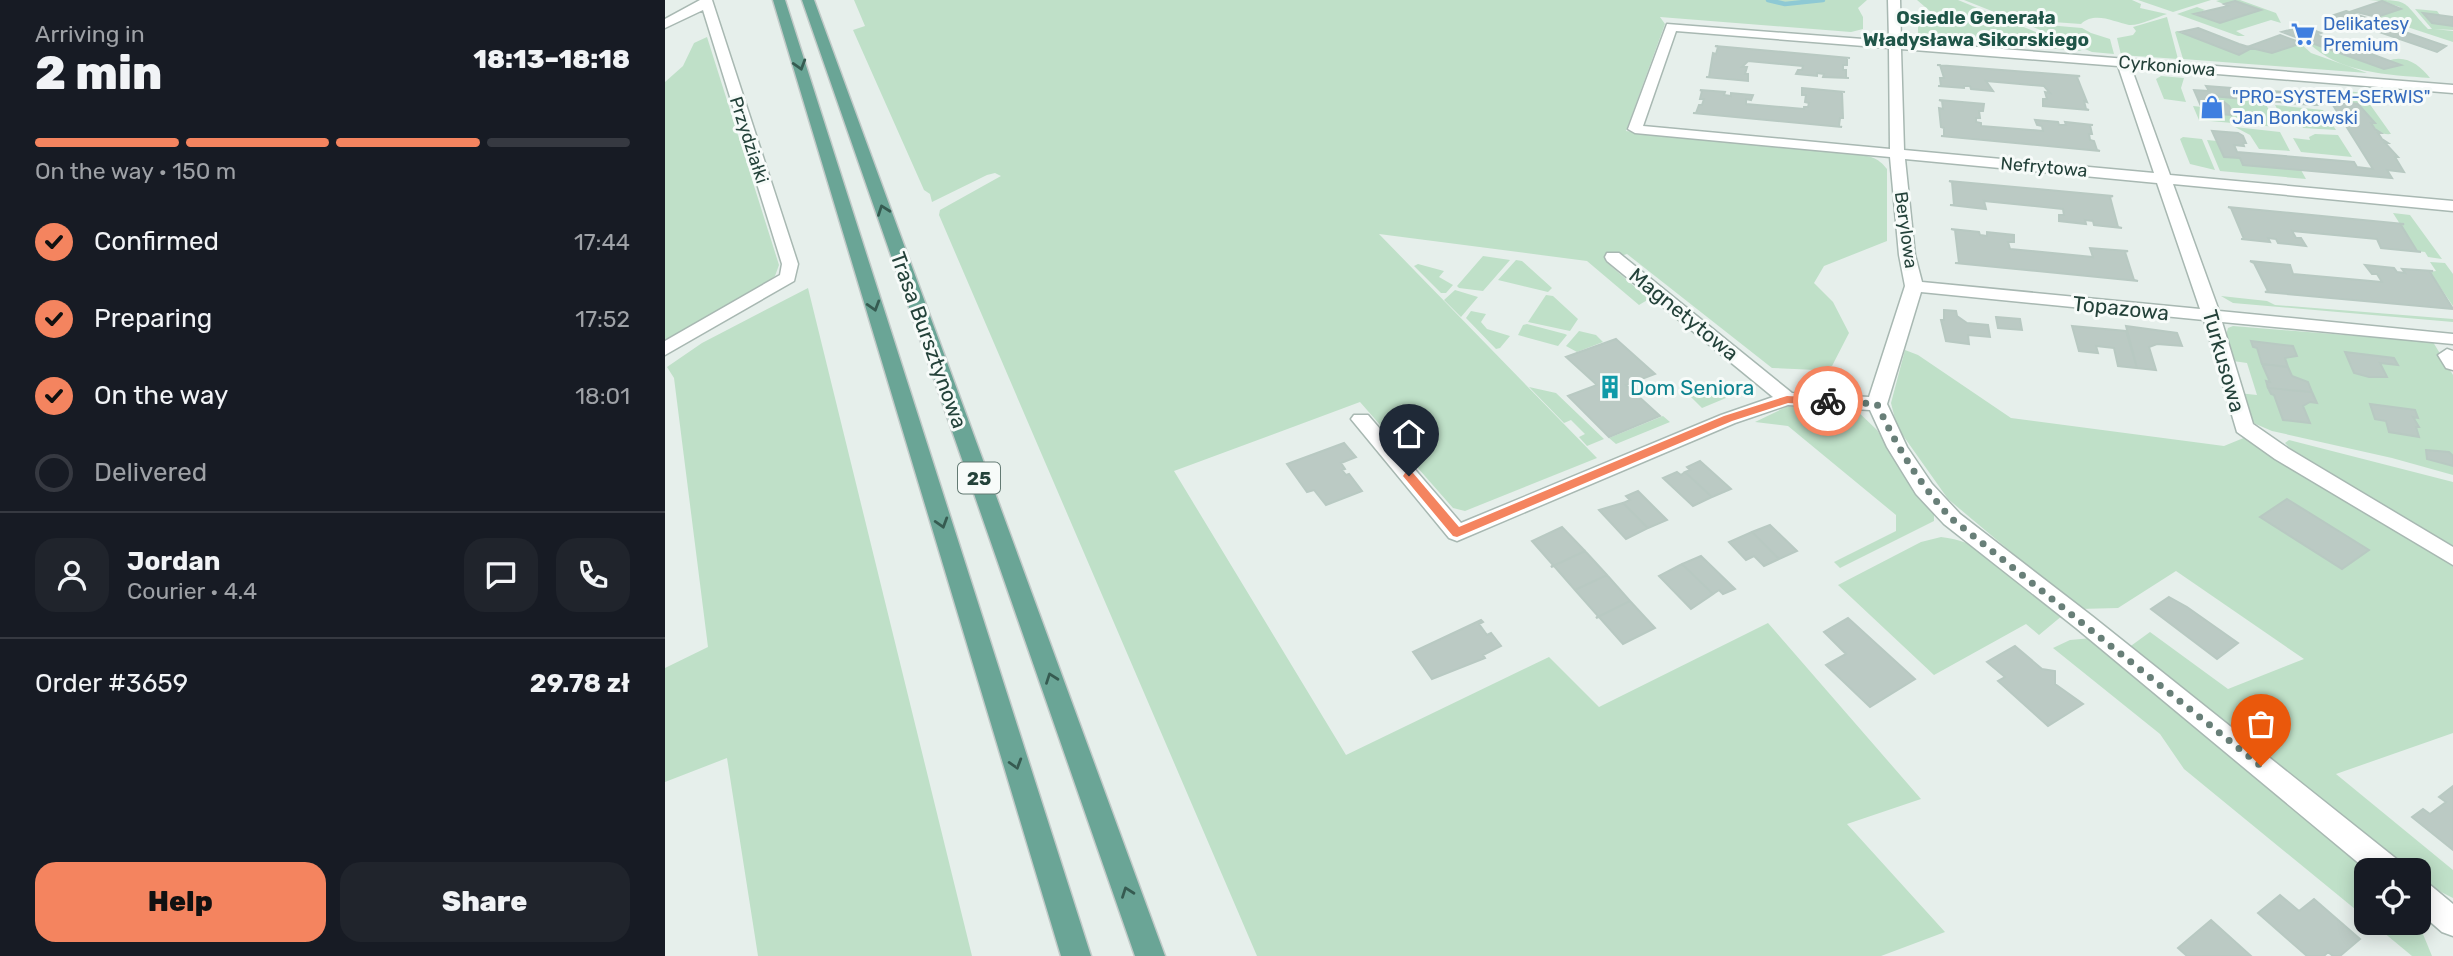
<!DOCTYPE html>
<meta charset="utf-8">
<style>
:root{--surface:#171b24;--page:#20242c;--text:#f1f3f6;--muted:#9ea1a6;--line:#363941;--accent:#f4845f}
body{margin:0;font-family:Rubik,sans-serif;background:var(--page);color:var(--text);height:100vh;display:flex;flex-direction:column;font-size:26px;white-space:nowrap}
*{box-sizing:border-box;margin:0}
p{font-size:23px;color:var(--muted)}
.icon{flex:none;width:38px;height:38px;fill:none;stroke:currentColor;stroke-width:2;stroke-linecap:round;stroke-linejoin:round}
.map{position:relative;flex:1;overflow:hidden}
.panel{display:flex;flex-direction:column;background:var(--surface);width:665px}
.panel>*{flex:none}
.fabs{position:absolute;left:1689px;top:858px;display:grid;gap:14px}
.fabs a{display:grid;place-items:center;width:77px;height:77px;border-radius:14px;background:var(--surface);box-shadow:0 4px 18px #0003;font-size:35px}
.pin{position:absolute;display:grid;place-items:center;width:60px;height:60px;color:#fff;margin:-72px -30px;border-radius:50% 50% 50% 0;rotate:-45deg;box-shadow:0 0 7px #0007}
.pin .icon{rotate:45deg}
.courier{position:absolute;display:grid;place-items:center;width:70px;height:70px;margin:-35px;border:5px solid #f4845f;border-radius:50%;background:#fff;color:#222;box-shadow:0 2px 9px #0007}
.summary em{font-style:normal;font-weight:800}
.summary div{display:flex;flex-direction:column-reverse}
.summary{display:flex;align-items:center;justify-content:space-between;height:119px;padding:0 35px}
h1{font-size:46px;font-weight:800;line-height:52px}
.bar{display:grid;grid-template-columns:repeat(4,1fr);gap:10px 7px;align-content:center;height:84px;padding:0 35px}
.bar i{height:9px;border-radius:5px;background:var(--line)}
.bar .on{background:var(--accent)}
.bar p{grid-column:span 4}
.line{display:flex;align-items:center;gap:18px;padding:0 35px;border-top:2px solid var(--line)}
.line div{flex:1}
.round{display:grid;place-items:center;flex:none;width:74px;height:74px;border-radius:21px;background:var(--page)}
ol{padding:0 35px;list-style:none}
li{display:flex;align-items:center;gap:21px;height:77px}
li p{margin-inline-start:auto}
li .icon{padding:7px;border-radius:50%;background:var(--accent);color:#111;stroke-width:4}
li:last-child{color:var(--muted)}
li i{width:38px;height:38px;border:4px solid var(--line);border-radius:50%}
.cta{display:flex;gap:14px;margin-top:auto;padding:14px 35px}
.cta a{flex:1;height:80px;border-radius:21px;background:var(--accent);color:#111;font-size:28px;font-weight:800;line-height:80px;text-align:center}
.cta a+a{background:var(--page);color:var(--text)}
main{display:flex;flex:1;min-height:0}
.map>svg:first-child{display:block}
.green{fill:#bfe0c8}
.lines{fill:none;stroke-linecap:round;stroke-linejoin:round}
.stream{stroke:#8ec9d4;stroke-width:4.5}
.building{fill:#bbcac4;stroke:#b8c9c2;stroke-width:2}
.minor-casing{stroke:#a8b8b2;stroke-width:3}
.primary-casing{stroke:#c2cac8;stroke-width:3}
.minor{fill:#fff;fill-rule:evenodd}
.primary{fill:#6aa596;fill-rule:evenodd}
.oneway{stroke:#365b51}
.route{fill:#f4845f}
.done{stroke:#687f78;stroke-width:7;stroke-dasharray:0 12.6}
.labels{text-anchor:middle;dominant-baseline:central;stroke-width:6;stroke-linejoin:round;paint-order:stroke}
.far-shop-label{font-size:18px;fill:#366cbe;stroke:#f7fbf9;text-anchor:start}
.far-street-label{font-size:18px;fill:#24423a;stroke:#f7fbf9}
.far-neighbourhood-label{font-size:19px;font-weight:bold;fill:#1f5548;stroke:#f7fbf9}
.shield{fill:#f7fbf9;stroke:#637a73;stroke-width:2}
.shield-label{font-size:19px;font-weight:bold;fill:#24423a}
.street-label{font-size:21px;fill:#24423a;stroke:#f7fbf9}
.culture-label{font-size:21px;fill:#0d838f;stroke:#f7fbf9;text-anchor:start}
</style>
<main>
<section class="panel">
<div class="summary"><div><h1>2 min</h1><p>Arriving in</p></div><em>18:13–18:18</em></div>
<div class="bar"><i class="on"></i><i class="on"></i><i class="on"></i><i></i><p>On the way · 150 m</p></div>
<ol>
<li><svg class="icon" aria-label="check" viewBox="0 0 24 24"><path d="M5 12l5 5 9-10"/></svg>Confirmed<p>17:44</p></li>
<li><svg class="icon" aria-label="check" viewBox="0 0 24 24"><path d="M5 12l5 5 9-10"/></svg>Preparing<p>17:52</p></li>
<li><svg class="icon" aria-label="check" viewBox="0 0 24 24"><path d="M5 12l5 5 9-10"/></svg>On the way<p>18:01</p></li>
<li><i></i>Delivered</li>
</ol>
<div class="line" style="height:126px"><a class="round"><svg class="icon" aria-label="person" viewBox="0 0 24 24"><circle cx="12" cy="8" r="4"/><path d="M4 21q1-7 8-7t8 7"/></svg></a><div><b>Jordan</b><p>Courier · 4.4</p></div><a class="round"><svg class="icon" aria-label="chat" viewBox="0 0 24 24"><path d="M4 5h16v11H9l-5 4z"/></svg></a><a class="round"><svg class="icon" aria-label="phone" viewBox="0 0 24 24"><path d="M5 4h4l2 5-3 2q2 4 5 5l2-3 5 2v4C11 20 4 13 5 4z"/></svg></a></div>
<div class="line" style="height:91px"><div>Order #3659</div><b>29.78 zł</b></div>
<div class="cta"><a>Help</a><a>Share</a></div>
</section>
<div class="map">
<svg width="1788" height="956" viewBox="0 0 1788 956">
<rect width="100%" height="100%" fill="#e6efeb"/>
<path class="green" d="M189,0h1013l-9,8 5,9v12l-12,3 -191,-15 5,7 -39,107 229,23c14,2 23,3 32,15v72l-63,25 -10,17 19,19 16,31 -17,33 -16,4 -44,-2 -145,-114 -22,7 44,38 -10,6 -52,-44 -208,-27 218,224 -132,53 -12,-3 -93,-106 -186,69 172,284 203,-98 50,50 169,-84 153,176 -74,25 98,108 -64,24h-624l-318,-741 1,-5 61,-34 -6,-3 -8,2 -55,27 -2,-8 -6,-4 -71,-160 12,-4z
M1252,0h41l124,51 -164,-13v-14l12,-8 6,1v-4l-5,-1z
M1299,0h168l9,4 -1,4 27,6c-10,3 -28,12 -38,11 -15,-3 -34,-14 -48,-1l-69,-5z
M1473,0h73l-38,12z
M1555,0h20l36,13 5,10 -10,-3 -35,11 9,5h-7l-61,-22 20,-7 8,3 -10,4 25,9 40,-13 -25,-9 -11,3 -8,-3z
M1704,0c42,0 32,0 59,29h4l-17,-20 22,2 3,4 -16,-1 8,9 21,3v4l-19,-1 19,2v11l-61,-20 -19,-3 27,-10v-2l-18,-6z
M1502,17l11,42 -57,-4 -4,-17 16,-3 3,-4 -3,-4z
M1359,23l58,5 9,5 19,6 4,15 -22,-2z
M1512,31l62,24 13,-7 20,5 27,-11 12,11 56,20 -184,-14 -8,-27z
M42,37l72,228 -4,11 -24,19 -79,43 -7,1v-257l18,-16 11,-23z
M1643,42l76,27 15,-4 -11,-4c17,-7 32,4 42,17 -41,-3 -93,-5 -122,-36z
M1496,76l23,2 -3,10 5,14 -22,-3 -8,-20z
M1641,88l62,5 3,3h-7l27,38c-9,1 -15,-3 -20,-11l3,-1 -16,-18 -52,-10 -3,-5z
M1546,96l53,4 13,27 -78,-7 -6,-14 9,1 3,6 26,2 -2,-9 -15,-5z
M1610,105l48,5 13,20 -33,-2 -2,-5h4v-2l-22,-2z
M1570,127l45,5 10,19 -31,-2 -9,-14z
M1650,134l23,1 14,22 -51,-5 -8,-14 17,2 -1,-3z
M1518,137l19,2 13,31 -25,-6 -10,-25z
M1542,140l10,1 7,15 16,2 3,7 58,5 5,9 -86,-8z
M1728,213l17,2 32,44 -14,-2 -3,-5 -8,-1z
M818,256l27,4 -27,31 -24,-3 -2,-2z
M851,260l6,1 30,27 -4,4 -50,-12z
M1765,262l15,1 8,11v32l-23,-34 6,-1z
M753,264l26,7 -5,6 14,8 -7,8h-5l-27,-27z
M143,288l164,668h-214l-31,-198 -62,24v-114l43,-21 -34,-269 -7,-11 35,-24z
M790,290l23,7 -17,20 -17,-17z
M881,295l7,1 25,23 -8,12 -42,-9z
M1556,296l46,5 8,4 178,14v3l-220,-19z
M806,311l15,3 -5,8 6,7 23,7 -10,12 -4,1 -30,-31z
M862,324l38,10 2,1 -9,11 -40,-11 5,-10z
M1568,326l200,16 20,33v100l-61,-17 -120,-27 -28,-12 -6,-26 19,2 -10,-32 -14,-2 -7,-26 2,-7z
M914,331l17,4 7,7 -26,10 -11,-6z
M1240,350l13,5 93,63 213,28 22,-9 207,125v171l-117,41 117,96v28l-34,-17v-11h-15l-5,-4 -271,-218 22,-16 78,57 76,-30 -128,-88 -58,37 -39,1 -131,-110 -51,-72 -6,-24z
M864,387l27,6 48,46 -17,7 -8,-9 6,-3 -14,-14 -7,3z
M1057,389l4,9 -24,10 -15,-15z
M1121,407h67l24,23 24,38 33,40v13l-94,47 -6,-6 62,-31v-16l-108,-89 -33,-4z
M998,416l7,6 -54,22 -7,-6z
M1624,440l164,42v65l-153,-88 -15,-16z
M1276,537c49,5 86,48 122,78l-24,20 -13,-11 -92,51 -96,-90 83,-43z
M1427,638l280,232h-6v48l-182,-149 -24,-35 -107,-86 17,-8z
M1706,922h47l14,34h-20z"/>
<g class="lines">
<path class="stream" d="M1103,0l17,4 38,-4"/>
</g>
<path class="building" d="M1570,1l26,9 -41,13 -26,-9 34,-8 -4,-2z
M1717,1l19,8 -24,8 -25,-6z
M1681,11l21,7 -23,8 -13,-5 -3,-4z
M1758,13l30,4v9l-21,-3z
M1702,18l3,2 76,26 -9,6 -84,-29z
M1533,28l41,16 13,4 -13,7 -59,-23z
M1632,28h11l13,5 -18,7 -21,-8z
M1615,35l19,7 -3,1 3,1 -27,9 -25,-6z
M1651,35l39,13 46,17 -17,4 -81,-29z
M1050,46l135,12h-3v7h-4v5h3v8h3l-26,-1 1,-3 -7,-1v3l-21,-2 2,-4h4l1,-4 -55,-5 -6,6h5l-2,7h3v7l-42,-4h3l4,-24 3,1 2,-7z
M1272,65l143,11 -3,1 10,25 -3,-1 2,8 3,1 -46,-4v-7h4l-2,-7 5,1 -6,-7 -58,-5 7,10 -22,-2 -1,-3h-6v2l-26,-2h3l-1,-8h4l-4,-13z
M1541,86l133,10 4,6 15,2 17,19h-4l4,6 6,4h-3l4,6 6,4h-3l13,14h-3l9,15 -17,-2 5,8 -149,-13 -3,-7 -16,-1 -12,-26 26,2 5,3 3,7h-3l1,3 -10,-1 3,7 117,10 3,5 16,2 -42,-67 -14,-1 3,4h-8l-101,-9 3,5 10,1 5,4 3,6h-2l1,3 -27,-2 -10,-23 15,1z
M1137,88l43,4h-3l1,26h-3l-1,8 3,1 -149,-14h3l3,-8h3l2,-6h-4l2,-8 -2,-1 25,2 -1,3 7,1v-3l22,2 -2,5 -5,-1v5l58,5v-2h4l1,-4 -4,-1 1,-7h-4z
M1274,100l45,4 -1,7h-4l1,7h-4v4l5,1v3l62,5 -1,-5 -5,-1 -2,-5 23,2 1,3h7l-1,-3 28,3h-3l2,9h-3l1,6 4,1 3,9 3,1 -159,-15h3v-8l-3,-1 -2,-19 4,1 -1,-8z
M1284,181l164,15 -3,1 8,30 4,1 -28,-3 -1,-4 -8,-1 1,4 -27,-3v-6h5l-1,-6 -79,-8 2,8 -36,-4h4l-2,-23z
M1563,207l176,17 -3,1 16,26 4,1 -40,-4 -4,-9 -85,-8 4,7h5l5,8 -28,-3 -2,-4 -8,-1 2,4 -29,-3h3l-13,-31z
M1286,229l28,3 1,3 7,1v-4l27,3v7h-6l2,7 83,8 -3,-9 38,3 -3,1 9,28 4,1 -183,-18h4l-4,-33z
M1585,261l40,4 3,9 89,8 -5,-8h-5l-7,-9 29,3 3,4 8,1 -3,-4 31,2 -3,1 23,37 -188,-17 3,-1 -14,-28z
M1279,310l12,1 1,5 10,7 21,2 2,12 -22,-2 1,9 -23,-3 -5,-21h3z
M1331,317l24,2 2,11 -24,-2z
M1407,326l54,5 11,37 -19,-2 -4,-18 -18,-2 2,7 -19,-2z
M1461,326l51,7 5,13 -25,-2 -8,3 7,23 -19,-2z
M951,339l39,35 -29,11 34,31 -51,21 -41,-41 29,-11 -31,-28z
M1586,341l42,5 4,10 -12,2 3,9 -26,-3 -5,-16 -4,-1z
M1680,352l49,6 4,7 -18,-2 7,14h-18l-15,-4z
M1597,364l26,3 4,9 16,6 4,10 -44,-4 -2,-7 4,1z
M1603,388l44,4 5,11 -7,-1 -7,4 7,17 -27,-3 -9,-25 -3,-1z
M1705,404l45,6 3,8 -5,-1 6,10h-3l3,10 -30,-5 -3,-11 -11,-2z
M679,443l12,14 -15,6 4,6 -3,1 4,5 3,-1 13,17 -36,14 -12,-15 -7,2 -20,-28z
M1761,450l23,2 4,4v10l-26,-7z
M1035,461l31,28 -19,8 -27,-25 5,-2 -3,-3z
M1012,472l4,3 4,-3 27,25 -19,9 -30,-28z
M973,491l29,29 -19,8 -25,-25 7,-3 -4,-4z
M1622,499l82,51 -27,19 -82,-52z
M958,503l25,25 -22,11 -27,-29z
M1105,525l27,26 -18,8 -27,-27z
M897,527l23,24 -34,16 2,-2 -21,-24z
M1087,532l27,27 -15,7 -10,-10 -8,4 -17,-18z
M920,551l22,24 -32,15 -21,-24 -3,1z
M1036,556l34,33 -12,5 -4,-4 -6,4 -31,-30z
M1017,564l31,30 -22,15 -32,-33z
M942,575l23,26 -34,17 2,-2 -23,-26z
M1504,597l18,10 51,36 -21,16 -66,-50z
M965,601l25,27 -32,16 -24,-27 -3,1z
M1183,618l67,61 -45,28 -44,-42 20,-11 -22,-22z
M816,620l2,2 -4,2 8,11 4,-2 10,13 -18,9 2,3 -53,21 -19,-27z
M1350,646l27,23 13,2v13l28,20 -35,22 -50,-45 7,-4 -18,-15z
M1788,786v64l-41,-33 11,-8 7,5 16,-12 -7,-5z
M1615,895l19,16 15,-12 46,40 -20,17h-7l-5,-4 -4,4h-17l-49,-43z
M1546,920l40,36h-64l-9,-8z"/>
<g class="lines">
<g class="minor-casing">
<path id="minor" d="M35,0h12l86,264 -4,17 -129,74v-14l115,-66 2,-11 -79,-254 -38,18v-9z
M1223,0h12l1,41 552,44v8l-322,-26 39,108 283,26v10l-280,-27 46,127 234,23v10l-231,-22 31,102 36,25 164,98v18l-178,-106 -38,-27 -33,-112 -283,-28 -34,112 20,43 25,37 28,30 132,102 307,245 4,9h-36l-291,-242 -132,-104 -28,-30 -29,-47 -17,-37 -82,-5 -53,18 -278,118 -8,-3 -98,-119 3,-4h14l93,108 260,-108 52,-18 -166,-136 -2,-4 2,-4h12l173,140 77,4 36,-111 -6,-31 -9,-98 -255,-24 -7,-4 39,-105 222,17zM1011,31l213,17 1,101 -247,-23zM1236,49l217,17 36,107 -250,-23zM1240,159l252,24 43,126 -278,-27 -7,-27z
M1782,349l6,2v19l-7,-2 -8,-13z
M1754,880l10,4 24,20v32l-11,-4 -23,-20z"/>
</g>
<g class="primary-casing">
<path id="primary" d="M108,0h12l306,956h-30z
M137,0h12l351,956h-30z"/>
</g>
<use href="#minor" class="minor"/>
<use href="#primary" class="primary"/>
</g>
<defs><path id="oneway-chevron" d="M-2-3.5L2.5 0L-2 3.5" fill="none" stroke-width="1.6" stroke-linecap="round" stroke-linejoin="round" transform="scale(1.75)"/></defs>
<g class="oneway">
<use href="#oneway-chevron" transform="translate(135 65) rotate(73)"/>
<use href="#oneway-chevron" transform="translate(218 210) rotate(-110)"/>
<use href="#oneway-chevron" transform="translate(209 306) rotate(73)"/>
<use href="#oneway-chevron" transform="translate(277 523) rotate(73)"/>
<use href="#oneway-chevron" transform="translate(386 678) rotate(-110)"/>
<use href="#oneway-chevron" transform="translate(351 764) rotate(73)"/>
<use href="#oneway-chevron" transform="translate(462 892) rotate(-110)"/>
</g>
<path class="route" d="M1122,396l41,2 6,3 -6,4 -40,-2 -56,18 -275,116 -4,-1 -50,-60 2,-3h8l46,54 265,-111z"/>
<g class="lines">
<path class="done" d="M1163,401l49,3c20,43 42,80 75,115l309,247"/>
</g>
<defs>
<g id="supermarket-bare" transform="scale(1.89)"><path d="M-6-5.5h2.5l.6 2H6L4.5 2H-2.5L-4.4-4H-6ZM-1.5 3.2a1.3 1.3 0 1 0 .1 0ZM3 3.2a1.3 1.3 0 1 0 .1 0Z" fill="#3f7fe0" stroke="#f7fbf9" stroke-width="2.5" paint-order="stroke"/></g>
<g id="shop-bare" transform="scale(1.89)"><path d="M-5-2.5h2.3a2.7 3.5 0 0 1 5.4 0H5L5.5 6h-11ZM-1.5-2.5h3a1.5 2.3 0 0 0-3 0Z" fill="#3f7fe0" stroke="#f7fbf9" stroke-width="2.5" paint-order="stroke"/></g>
<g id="building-bare" transform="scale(1.89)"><path d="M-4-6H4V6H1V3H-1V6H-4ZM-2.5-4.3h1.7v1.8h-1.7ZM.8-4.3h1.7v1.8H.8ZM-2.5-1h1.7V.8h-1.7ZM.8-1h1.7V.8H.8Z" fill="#0f9aa8" stroke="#f7fbf9" stroke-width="2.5" paint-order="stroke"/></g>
</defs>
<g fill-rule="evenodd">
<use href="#supermarket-bare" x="1638" y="34"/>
<use href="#shop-bare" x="1547" y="107"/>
<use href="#building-bare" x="945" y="387"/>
</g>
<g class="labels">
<g class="far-shop-label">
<text x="1658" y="24">Delikatesy<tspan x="1658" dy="21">Premium</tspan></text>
<text x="1567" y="97">"PRO-SYSTEM-SERWIS"<tspan x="1567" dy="21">Jan Bonkowski</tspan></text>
</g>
<g class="far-street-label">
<text transform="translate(1502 66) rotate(5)">Cyrkoniowa</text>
<text transform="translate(84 140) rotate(72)">Przydziałki</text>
<text transform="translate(1379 167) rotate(5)">Nefrytowa</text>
<text transform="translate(1241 230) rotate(82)">Berylowa</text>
</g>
<g class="far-neighbourhood-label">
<text x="1311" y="17">Osiedle Generała<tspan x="1311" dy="22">Władysława Sikorskiego</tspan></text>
</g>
<rect class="shield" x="293" y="462.5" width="42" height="31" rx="5"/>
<g class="shield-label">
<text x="314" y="478">25</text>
</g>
<g class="street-label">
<text transform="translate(1456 308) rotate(6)">Topazowa</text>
<text transform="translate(1019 314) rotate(39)">Magnetytowa</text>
<text transform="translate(264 340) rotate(70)">Trasa Bursztynowa</text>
<text transform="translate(1559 361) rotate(74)">Turkusowa</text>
</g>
<g class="culture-label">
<text x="965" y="387">Dom Seniora</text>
</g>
</g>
</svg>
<div class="fabs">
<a><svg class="icon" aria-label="locate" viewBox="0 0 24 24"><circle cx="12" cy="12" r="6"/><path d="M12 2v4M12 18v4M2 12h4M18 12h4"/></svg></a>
</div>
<div class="pin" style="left:1596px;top:766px;background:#ea580c"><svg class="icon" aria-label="bag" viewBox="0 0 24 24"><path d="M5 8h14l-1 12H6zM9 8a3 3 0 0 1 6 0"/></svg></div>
<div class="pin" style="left:744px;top:476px;background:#1f2937"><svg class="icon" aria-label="home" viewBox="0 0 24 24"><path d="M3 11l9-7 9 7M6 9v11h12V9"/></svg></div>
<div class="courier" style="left:1163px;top:401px"><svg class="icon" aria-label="bike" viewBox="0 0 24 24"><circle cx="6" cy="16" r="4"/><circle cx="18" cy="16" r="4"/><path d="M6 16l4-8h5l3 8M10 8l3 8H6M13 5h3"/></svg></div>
</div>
</main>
